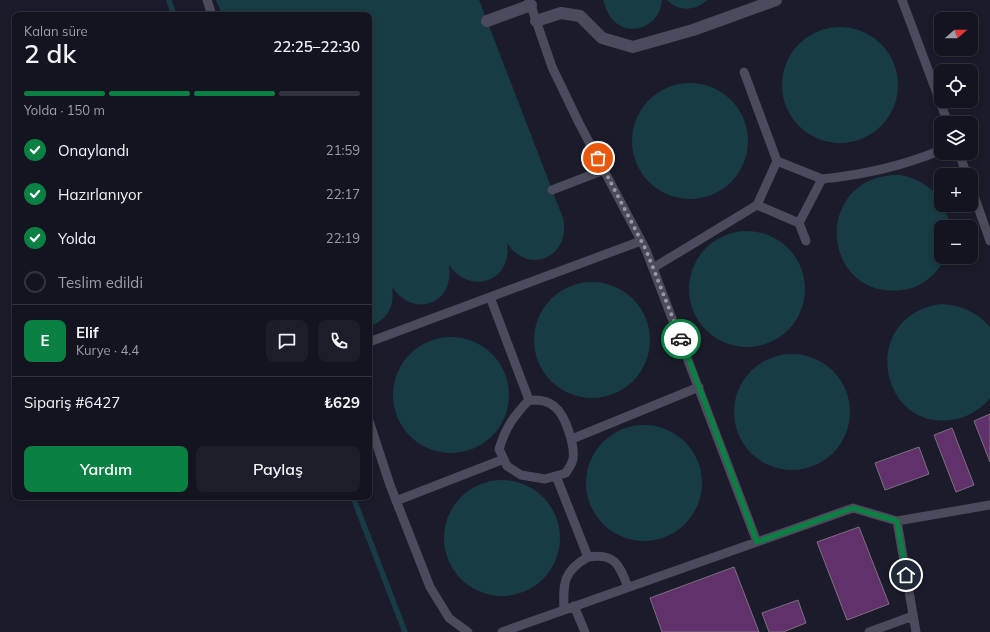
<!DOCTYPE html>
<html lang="tr">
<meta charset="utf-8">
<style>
:root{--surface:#141420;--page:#1d1d29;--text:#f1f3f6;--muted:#9d9ea5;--line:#33333e;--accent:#0b8043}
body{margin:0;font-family:Mulish,sans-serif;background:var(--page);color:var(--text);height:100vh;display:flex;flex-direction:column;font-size:15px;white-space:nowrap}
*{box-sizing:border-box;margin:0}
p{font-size:13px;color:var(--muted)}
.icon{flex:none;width:22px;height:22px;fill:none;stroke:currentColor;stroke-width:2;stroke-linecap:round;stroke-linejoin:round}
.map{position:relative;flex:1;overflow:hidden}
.panel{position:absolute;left:12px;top:12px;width:360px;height:488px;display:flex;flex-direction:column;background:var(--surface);border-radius:8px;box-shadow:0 2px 6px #0003,0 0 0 1px var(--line)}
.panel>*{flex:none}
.needle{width:26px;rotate:70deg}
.buttons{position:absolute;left:934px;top:12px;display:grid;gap:8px}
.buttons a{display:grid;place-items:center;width:44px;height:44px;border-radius:8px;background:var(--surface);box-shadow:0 2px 6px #0003,0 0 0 1px var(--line);font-size:20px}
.pin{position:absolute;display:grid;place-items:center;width:34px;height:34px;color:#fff;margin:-17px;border:2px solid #fff;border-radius:50%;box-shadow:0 1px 4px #0007}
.courier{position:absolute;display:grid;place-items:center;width:40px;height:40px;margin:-20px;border:3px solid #0b8043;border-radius:50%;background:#fff;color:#222;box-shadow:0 1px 5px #0007}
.head em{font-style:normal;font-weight:600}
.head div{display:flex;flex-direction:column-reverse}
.head{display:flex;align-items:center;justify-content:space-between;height:68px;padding:0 12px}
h1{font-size:26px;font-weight:600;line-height:30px}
.bar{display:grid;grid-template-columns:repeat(4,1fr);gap:6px 4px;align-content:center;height:48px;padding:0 12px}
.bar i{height:5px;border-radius:3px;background:var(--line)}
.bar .selected{background:var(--accent)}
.bar p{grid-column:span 4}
.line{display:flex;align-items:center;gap:10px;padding:0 12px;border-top:1px solid var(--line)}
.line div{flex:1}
.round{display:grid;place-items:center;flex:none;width:42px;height:42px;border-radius:8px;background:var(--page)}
ol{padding:0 12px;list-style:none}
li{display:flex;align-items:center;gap:12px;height:44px}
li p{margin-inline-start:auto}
li .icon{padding:4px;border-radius:50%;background:var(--accent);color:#fff;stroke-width:4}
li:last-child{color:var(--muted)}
li i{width:22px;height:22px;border:2px solid var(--line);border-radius:50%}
.button{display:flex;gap:8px;margin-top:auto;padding:8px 12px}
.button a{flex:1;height:46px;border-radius:8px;background:var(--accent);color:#fff;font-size:16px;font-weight:600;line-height:46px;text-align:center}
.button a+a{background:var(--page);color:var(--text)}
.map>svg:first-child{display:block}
.water{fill:#183c44}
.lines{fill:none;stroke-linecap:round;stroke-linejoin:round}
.stream{stroke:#183c44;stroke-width:5.5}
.building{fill:#60316b;stroke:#7d7080}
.service{stroke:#4b4b5d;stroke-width:9}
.minor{stroke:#4b4b5d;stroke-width:12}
.done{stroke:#9798a5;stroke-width:4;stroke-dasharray:0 7.2}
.route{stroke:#0b8043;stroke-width:5}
</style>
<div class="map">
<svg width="990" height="632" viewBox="0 0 990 632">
<rect width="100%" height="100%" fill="#1b1b2b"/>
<path class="water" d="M216,0h263l84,218c9,39 -35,58 -56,25 6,38 -36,53 -58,22 6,39 -35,54 -57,22 3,18 -4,34 -23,39v-311h-147z
M603,0h59c-1,24 -29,38 -47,22 -7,-6 -9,-14 -12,-22z
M667,0h40c-11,11 -29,12 -40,0z
M782 85a58 58 0 1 1 116 0a58 58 0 1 1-116 0Z
M632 141a58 58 0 1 1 116 0a58 58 0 1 1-116 0Z
M900,175c16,3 31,11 41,25v5h3l7,22h-10v30h5c-9,17 -24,31 -44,33 -82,10 -91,-116 -2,-115z
M689 289a58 58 0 1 1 116 0a58 58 0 1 1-116 0Z
M534 340a58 58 0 1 1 116 0a58 58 0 1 1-116 0Z
M941,304c20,1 36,8 49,23v71c-10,12 -23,20 -39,22 -72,10 -93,-104 -10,-116z
M393 395a58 58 0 1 1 116 0a58 58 0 1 1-116 0Z
M734 412a58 58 0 1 1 116 0a58 58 0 1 1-116 0Z
M586 483a58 58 0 1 1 116 0a58 58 0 1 1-116 0Z
M444 538a58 58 0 1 1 116 0a58 58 0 1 1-116 0Z"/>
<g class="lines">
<path class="stream" d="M169,0l5,15
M353,497l52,135"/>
</g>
<path class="building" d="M990,414v48l-16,-41z
M952,428l22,57 -18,7 -22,-57z
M919,447l10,27 -44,16 -10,-27z
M859,527l30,77 -42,16 -30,-78z
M734,567l25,65h-97l-12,-34z
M798,600l8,23 -23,9h-14l-7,-19z"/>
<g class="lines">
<path class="service" d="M207,0l5,15
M529,0l23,67 27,56 67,127 111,292
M902,0l46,123
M744,72l33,89
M959,153l8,22
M822,179c40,-4 81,-13 119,-29
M971,187l19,54
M552,190l52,-20
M799,223l7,18
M653,268l104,-63 20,-44 45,18 -23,44 -42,-18
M490,297l39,103c10,0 18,0 26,7 11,9 20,39 18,52 -1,5 -5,10 -7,14l-21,6 -24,-4 -14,-9 -8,-17c7,-22 14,-32 30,-49
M369,342l272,-101
M369,421l21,64 40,102 19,31 19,14
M572,439l127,-52
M556,476l32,81c27,-4 31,7 40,30
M396,501l108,-42
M897,521l19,111
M574,606l11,26
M564,610c-1,-27 -1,-39 24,-53
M502,632l351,-124 44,13 93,-16
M869,632l44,-16"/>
<path class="minor" d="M487,21l44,-16
M536,21l25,-8 19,3 22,22 31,9 60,-17 83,-30"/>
</g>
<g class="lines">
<path class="done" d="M598,158l48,92 35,89"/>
<path class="route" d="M681,339l76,203 96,-34 44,13 9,54"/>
</g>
</svg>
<div class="buttons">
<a><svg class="needle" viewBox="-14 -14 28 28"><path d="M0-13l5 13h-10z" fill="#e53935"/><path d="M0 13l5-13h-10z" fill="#9d9ea5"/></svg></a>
<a><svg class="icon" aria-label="locate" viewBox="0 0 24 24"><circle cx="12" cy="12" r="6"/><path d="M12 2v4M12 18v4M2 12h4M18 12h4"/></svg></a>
<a><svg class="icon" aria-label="layers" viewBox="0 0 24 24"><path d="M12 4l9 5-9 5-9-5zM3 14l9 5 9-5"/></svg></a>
<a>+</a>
<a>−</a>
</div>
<div class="pin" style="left:598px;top:158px;background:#ea580c"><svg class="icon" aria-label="bag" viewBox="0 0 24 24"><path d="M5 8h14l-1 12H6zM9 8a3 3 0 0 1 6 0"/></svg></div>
<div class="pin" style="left:906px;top:575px;background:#1f2937"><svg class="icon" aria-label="home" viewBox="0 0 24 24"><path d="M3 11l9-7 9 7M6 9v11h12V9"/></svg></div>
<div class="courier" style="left:681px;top:339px"><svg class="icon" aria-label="car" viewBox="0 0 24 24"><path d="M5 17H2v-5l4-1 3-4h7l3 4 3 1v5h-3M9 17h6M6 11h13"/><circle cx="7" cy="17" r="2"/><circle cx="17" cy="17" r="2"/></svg></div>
<section class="panel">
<div class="head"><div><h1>2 dk</h1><p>Kalan süre</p></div><em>22:25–22:30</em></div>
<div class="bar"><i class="selected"></i><i class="selected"></i><i class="selected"></i><i></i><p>Yolda · 150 m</p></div>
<ol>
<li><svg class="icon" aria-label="check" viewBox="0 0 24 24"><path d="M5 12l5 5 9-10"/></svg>Onaylandı<p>21:59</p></li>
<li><svg class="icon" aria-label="check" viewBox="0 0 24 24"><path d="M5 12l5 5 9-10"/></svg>Hazırlanıyor<p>22:17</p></li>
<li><svg class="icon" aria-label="check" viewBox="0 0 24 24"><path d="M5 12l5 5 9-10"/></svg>Yolda<p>22:19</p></li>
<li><i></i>Teslim edildi</li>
</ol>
<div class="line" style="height:72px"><b class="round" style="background:var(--accent);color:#fff">E</b><div><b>Elif</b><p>Kurye · 4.4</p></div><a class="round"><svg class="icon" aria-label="chat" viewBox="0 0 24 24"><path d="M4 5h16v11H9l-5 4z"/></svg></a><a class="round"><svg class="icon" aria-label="phone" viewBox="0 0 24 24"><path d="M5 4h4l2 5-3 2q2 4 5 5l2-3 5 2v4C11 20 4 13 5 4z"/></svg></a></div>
<div class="line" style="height:52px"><div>Sipariş #6427</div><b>₺629</b></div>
<div class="button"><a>Yardım</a><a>Paylaş</a></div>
</section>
</div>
